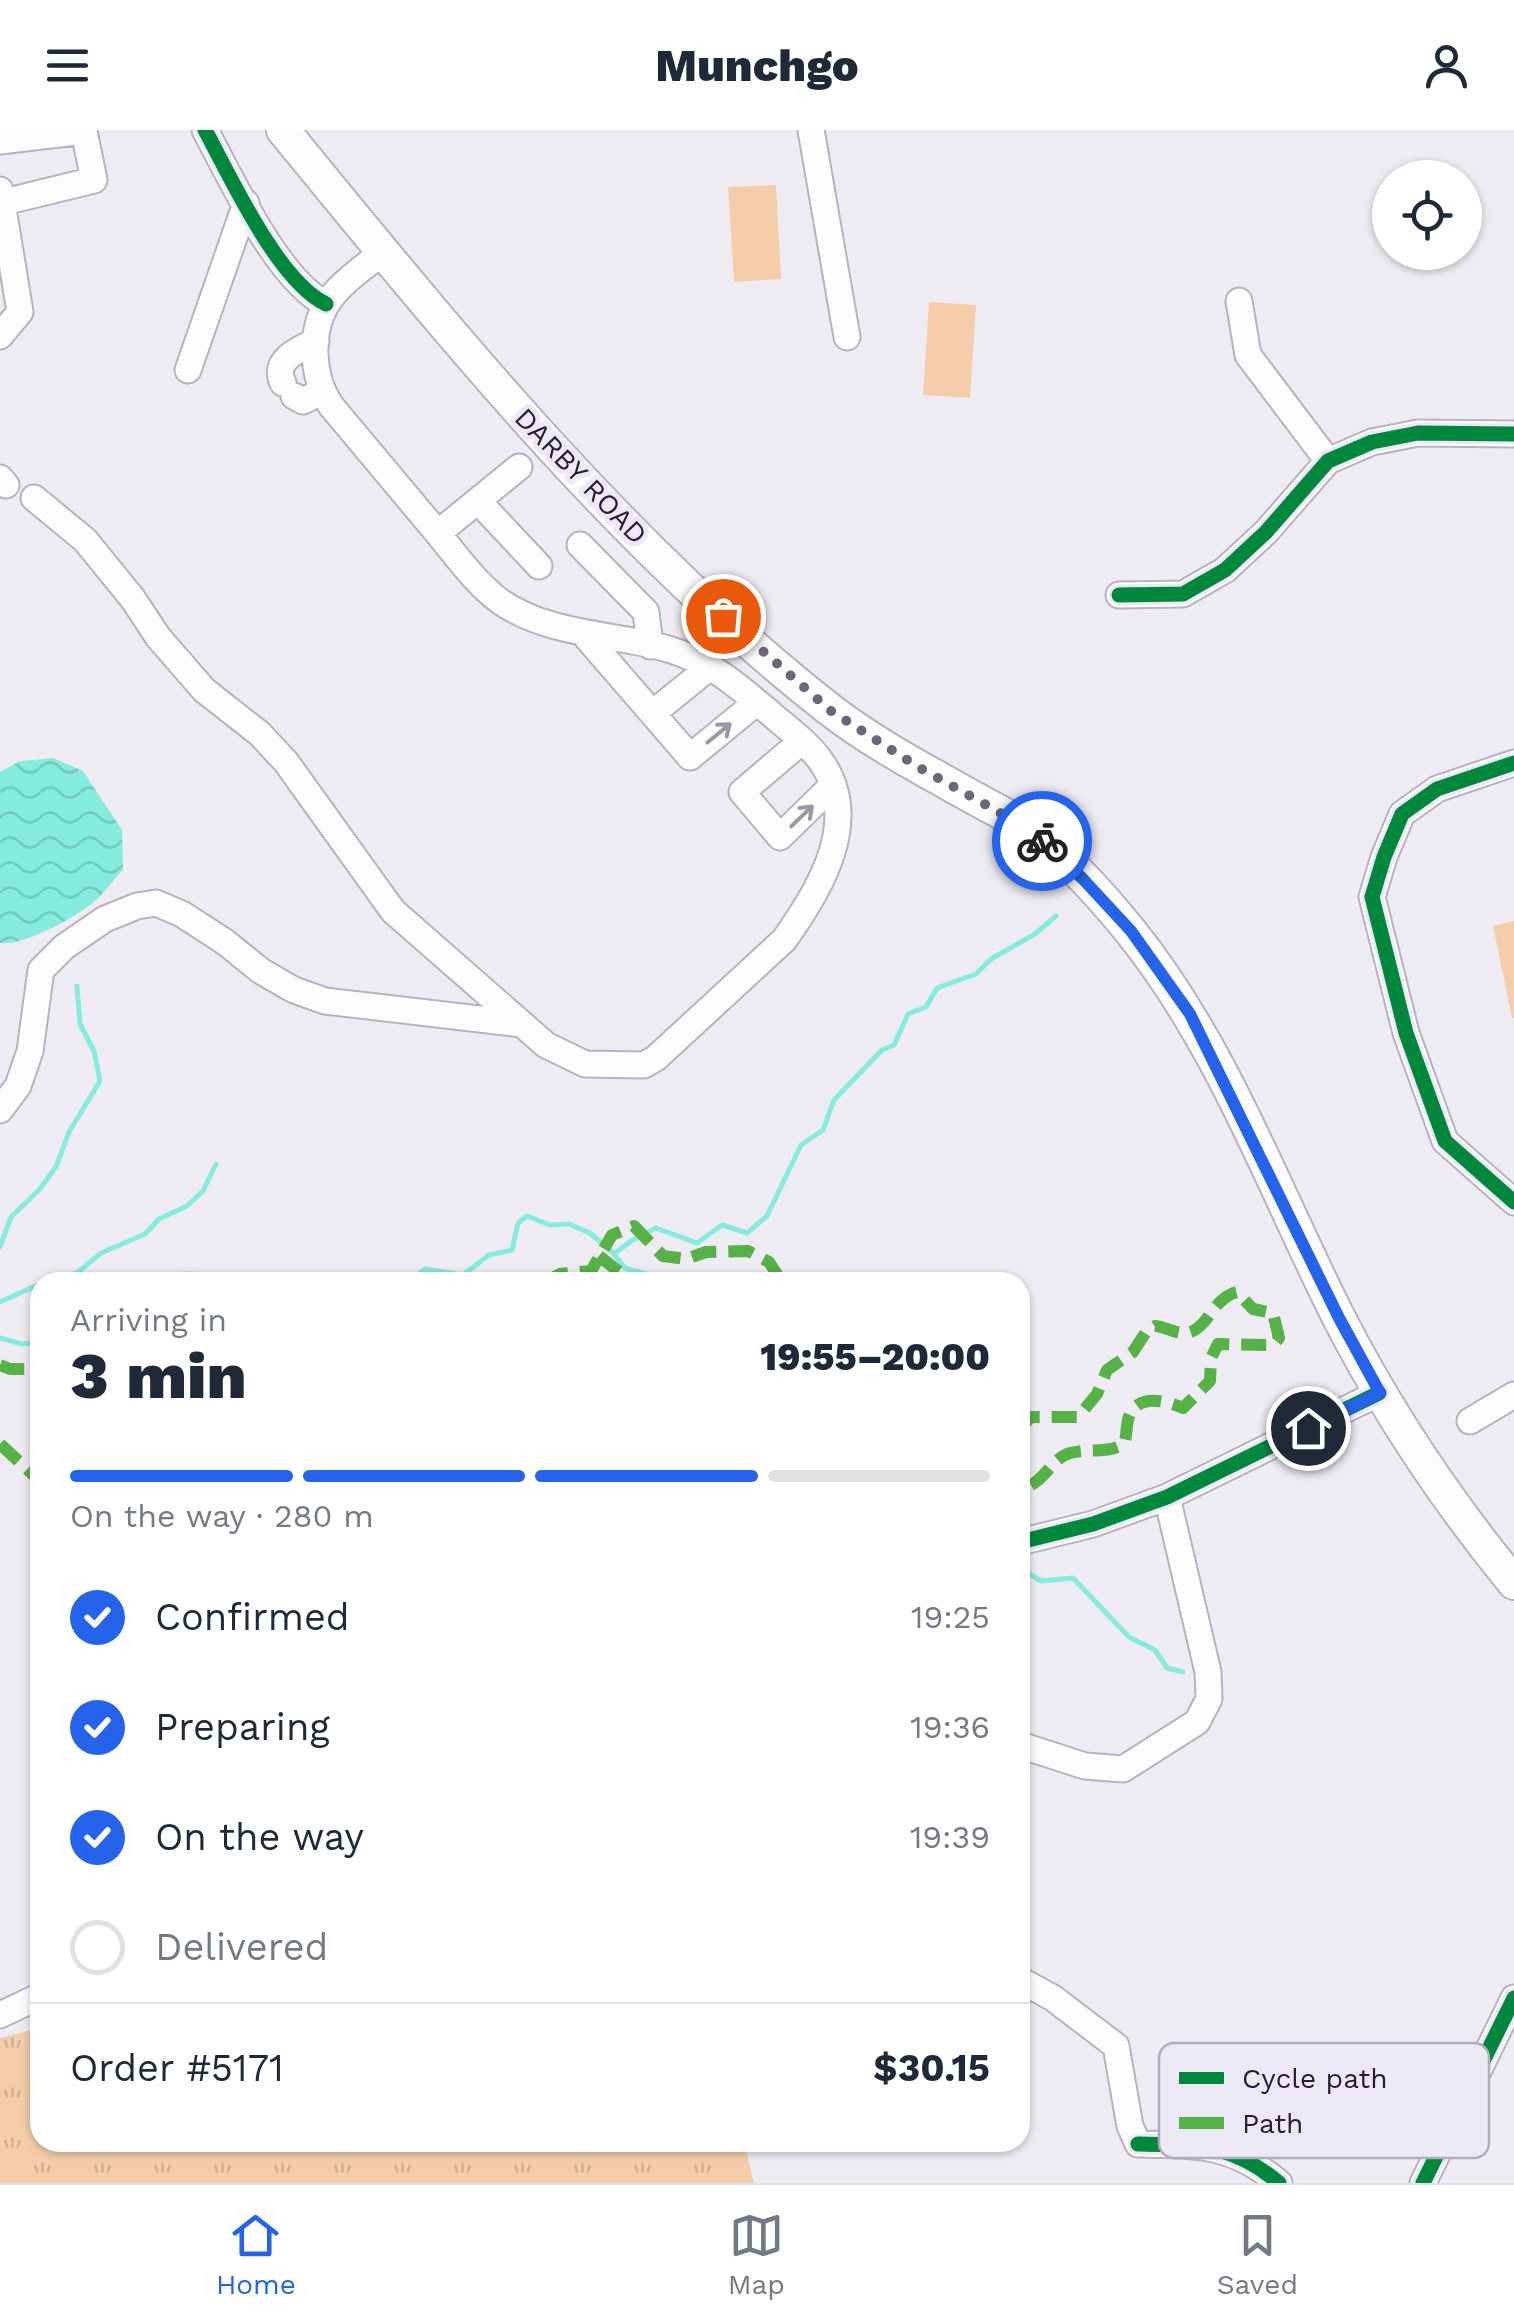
<!DOCTYPE html>
<meta charset="utf-8">
<style>
:root{--surface:#fff;--page:#f2f2f3;--text:#1f2937;--muted:#747a83;--line:#e0e1e3;--accent:#2563eb}
body{margin:0;font-family:"Work Sans",sans-serif;background:var(--page);color:var(--text);height:100vh;display:flex;flex-direction:column;font-size:38px;white-space:nowrap}
*{box-sizing:border-box;margin:0}
p{font-size:32px;color:var(--muted)}
.icon{flex:none;width:55px;height:55px;fill:none;stroke:currentColor;stroke-width:2;stroke-linecap:round;stroke-linejoin:round}
.map{position:relative;flex:1;overflow:hidden}
.panel{position:absolute;left:30px;top:1142px;width:1000px;height:880px;display:flex;flex-direction:column;background:var(--surface);border-radius:30px;box-shadow:0 2px 8px #0004}
.panel>*{flex:none}
.fabs{position:absolute;left:1372px;top:30px;display:grid;gap:20px}
.fabs a{display:grid;place-items:center;width:110px;height:110px;border-radius:50%;background:var(--surface);box-shadow:0 2px 8px #0004;font-size:50px}
.pin{position:absolute;display:grid;place-items:center;width:85px;height:85px;color:#fff;margin:-42px;border:5px solid #fff;border-radius:50%;box-shadow:0 2px 10px #0007}
.courier{position:absolute;display:grid;place-items:center;width:100px;height:100px;margin:-50px;border:8px solid #2563eb;border-radius:50%;background:#fff;color:#222;box-shadow:0 2px 12px #0007}
.overview em{font-style:normal;font-weight:800}
.overview div{display:flex;flex-direction:column-reverse}
.overview{display:flex;align-items:center;justify-content:space-between;height:170px;padding:0 40px}
h1{font-size:65px;font-weight:800;line-height:75px}
.bar{display:grid;grid-template-columns:repeat(4,1fr);gap:15px 10px;align-content:center;height:120px;padding:0 40px}
.bar i{height:12px;border-radius:8px;background:var(--line)}
.bar .selected{background:var(--accent)}
.bar p{grid-column:span 4}
.line{display:flex;align-items:center;gap:25px;padding:0 40px;border-top:2px solid var(--line)}
.line div{flex:1}
ol{padding:0 40px;list-style:none}
li{display:flex;align-items:center;gap:30px;height:110px}
li p{margin-inline-start:auto}
li .icon{padding:10px;border-radius:50%;background:var(--accent);color:#fff;stroke-width:4}
li:last-child{color:var(--muted)}
li i{width:55px;height:55px;border:5px solid var(--line);border-radius:50%}
header{display:flex;justify-content:space-between;align-items:center;height:130px;padding:0 40px;background:var(--surface);font-size:45px;font-weight:800}
.tabs{display:flex;justify-content:space-around;align-items:center;height:140px;border-top:2px solid var(--line);background:var(--surface);font-size:28px;color:var(--muted)}
.tabs a{display:grid;justify-items:center;gap:5px}
.tabs .selected{color:var(--accent)}
.map>svg:first-child{display:block}
.grass{fill:url(#grass-tufts)}
.park{fill:#f5cca9}
.water{fill:url(#water-waves)}
.lines{fill:none;stroke-linecap:round;stroke-linejoin:round}
.stream{stroke:#85ebdd;stroke-width:5}
.minor-casing{stroke:#b8b2c0;stroke-width:29}
.major-casing{stroke:#b8b2c0;stroke-width:36}
.minor{stroke:#fcfcfd;stroke-width:25}
.major{stroke:#fcfcfd;stroke-width:32}
.quiet{stroke:#56b146;stroke-width:12;stroke-dasharray:25 12;stroke-linecap:butt}
.cycleway-casing{stroke:#ede8f6;stroke-width:21}
.cycleway{stroke:#00873e;stroke-width:15}
.oneway{stroke:#9c98a3}
.done{stroke:#6d6578;stroke-width:10;stroke-dasharray:0 18}
.route{stroke:#2563eb;stroke-width:12}
.labels{text-anchor:middle;dominant-baseline:central;stroke-width:10;stroke-linejoin:round;paint-order:stroke}
.street-label{font-size:28px;fill:#271d36;stroke:#ede8f6}
.key{fill:#ede8f6;stroke:#b2abbc;stroke-width:2.5}
.key-label{font-size:28px;fill:#271d36}
</style>
<header><svg class="icon" aria-label="menu" viewBox="0 0 24 24"><path d="M4 6h16M4 12h16M4 18h16"/></svg>Munchgo<svg class="icon" aria-label="person" viewBox="0 0 24 24"><circle cx="12" cy="8" r="4"/><path d="M4 21q1-7 8-7t8 7"/></svg></header>
<div class="map">
<svg width="1514" height="2053" viewBox="0 0 1514 2053">
<defs>
<pattern id="grass-tufts" width="24" height="20" patternUnits="userSpaceOnUse" patternTransform="scale(2.5)"><rect width="24" height="20" fill="#f5cca9"/><path d="M3 7l-1-3M5 7V3M7 7l1-3M15 17l-1-3M17 17v-4M19 17l1-3" fill="none" stroke="#d2af92"/></pattern>
<pattern id="water-waves" width="16" height="10" patternUnits="userSpaceOnUse" patternTransform="scale(2.5)"><rect width="16" height="10" fill="#85ebdd"/><path d="M0 5q4-4 8 0t8 0" fill="none" stroke="#73c9be"/></pattern>
</defs>
<rect width="100%" height="100%" fill="#eeecf2"/>
<path class="grass" d="M40,1898v114l704,1 10,40h-754v-145z"/>
<path class="park" d="M776,55l5,94 -47,3 -6,-95z
M929,172l47,3 -6,93 -47,-3z
M1514,791v97h-2l-19,-92z"/>
<path class="water" d="M53,628l30,13 39,59 1,40c-11,11 -21,27 -34,36 -20,14 -65,40 -89,37v-171l20,-11z"/>
<g class="lines">
<path class="stream" d="M0,1117l11,-30 28,-27 17,-23 13,-35 31,-51 -6,-30 -14,-27 -3,-38
M614,1124l11,14 35,10 1,4
M45,1152l32,-9 24,-20 44,-19 14,-15 28,-13 16,-15 13,-27
M129,1152c25,-11 110,-10 136,0
M398,1152l12,-1 15,-12 38,6 26,-20 23,-5 6,-27 9,-7 23,9 19,-1 21,9 24,21 17,-13 25,-13 41,15 25,-18 25,8 20,-17 34,-71 22,-15 11,-30 48,-50 12,-5 14,-31 18,-7 11,-19 39,-14 15,-15 44,-25 21,-18
M0,1172l40,-18
M0,1208l22,6 18,-2
M1020,1438l21,13 32,-3 56,59 26,13 12,18 16,4"/>
<g class="minor-casing">
<path id="minor" d="M205,0c26,48 73,151 121,174
M811,0l36,207
M0,11l84,-10 10,49 -94,23
M1239,171l9,54 80,106
M0,206l20,-24 -20,-122
M188,240l58,-167
M283,253c-11,-23 15,-33 33,-42
M294,266l9,5 20,-10
M0,348l6,7
M34,368l51,42 48,59 25,38 46,53 56,44 26,28 107,149 153,134 39,19 59,1 12,-7 128,-118c36,-50 79,-121 36,-180 -13,-18 -33,-32 -50,-47 -32,-27 -60,-52 -102,-64 -55,-16 -117,-13 -167,-47 -26,-19 -46,-48 -66,-72 -34,-41 -69,-82 -103,-123 -22,-31 -24,-83 2,-113 13,-16 33,-29 49,-42
M478,371l61,65
M438,403l81,-66
M580,415l66,67 4,34
M1119,465l64,-1 42,-24 41,-38 62,-71 44,-19 46,-9 96,1
M582,502l108,125 67,-55
M653,583l58,-47
M802,611l-60,51 38,45 53,-52
M1514,633l-77,26 -35,25 -18,43 -12,40 34,136 39,108 69,61
M0,980l18,-24 12,-35 11,-81 23,-23 41,-28 32,-13 19,-3 26,11 43,28 36,29 33,19 31,11 197,23
M1470,1291l44,-26
M1020,1412l73,-18 74,-27 212,-104
M1020,1615l65,21 38,3 74,-47 12,-23 -1,-27 -41,-175
M1020,1850l33,18 63,48 14,80 8,18c58,1 94,-1 141,39
M0,1885l40,-19
M1423,2053l91,-185"/>
</g>
<g class="major-casing">
<path id="major" d="M283,0c168,205 336,414 546,579 45,35 99,63 149,91 16,9 35,18 51,29 37,27 73,67 102,103 91,113 142,255 207,384 49,96 108,184 176,267"/>
</g>
<use href="#minor" class="minor"/>
<use href="#major" class="major"/>
<path class="quiet" d="M599,1126l33,26
M545,1152l15,-8 31,-3 21,-36 22,-9 29,30 23,3 20,-7 42,-1 21,11 13,20
M0,1235l10,4h30
M1020,1299l11,-12h47l19,-23 10,-24 26,-18 13,-20 9,-6c12,1 20,8 32,7 22,-4 25,-35 50,-41l16,17 20,4 6,25 -6,7 -55,-1 -7,14 -1,23 -27,27c-19,-8 -48,-15 -55,12 -2,8 -1,16 -4,24 -18,11 -37,3 -57,10 -16,7 -22,25 -38,32l-9,-6
M0,1314l40,37"/>
<g class="cycleway-casing">
<path id="cycleway" d="M205,0c26,48 73,151 121,174
M1119,465l64,-1 42,-24 41,-38 62,-71 44,-19 46,-9 96,1
M1514,633l-77,26 -35,25 -18,43 -12,40 34,136 39,108 69,61
M1020,1412l73,-18 74,-27 212,-104
M1138,2014c58,1 94,-1 141,39
M1423,2053l91,-185"/>
</g>
<use href="#cycleway" class="cycleway"/>
</g>
<defs><path id="oneway-shaft" d="M-6 0H5M1.5-3L5.5 0L1.5 3" fill="none" stroke-width="1.6" stroke-linecap="round" stroke-linejoin="round" transform="scale(2.5)"/></defs>
<g class="oneway">
<use href="#oneway-shaft" transform="translate(719 603) rotate(-39)"/>
<use href="#oneway-shaft" transform="translate(802 686) rotate(-44)"/>
</g>
<g class="lines">
<path class="done" d="M723,486l108,95 89,57 109,61 13,12"/>
<path class="route" d="M1042,711l40,37 49,53 59,83 149,304 41,75 -72,35"/>
</g>
<g class="labels">
<g class="street-label">
<text transform="translate(581 346) rotate(46)">DARBY ROAD</text>
</g>
</g>
<rect x="1159" y="1913" width="330" height="115" rx="15" class="key"/>
<rect x="1179" y="1942" width="45" height="12" fill="#00873e"/>
<rect x="1179" y="1987" width="45" height="12" fill="#56b146"/>
<g class="key-label">
<text x="1242" y="1958">Cycle path</text>
<text x="1242" y="2003">Path</text>
</g>
</svg>
<div class="fabs">
<a><svg class="icon" aria-label="locate" viewBox="0 0 24 24"><circle cx="12" cy="12" r="6"/><path d="M12 2v4M12 18v4M2 12h4M18 12h4"/></svg></a>
</div>
<div class="pin" style="left:723px;top:486px;background:#ea580c"><svg class="icon" aria-label="bag" viewBox="0 0 24 24"><path d="M5 8h14l-1 12H6zM9 8a3 3 0 0 1 6 0"/></svg></div>
<div class="pin" style="left:1308px;top:1298px;background:#1f2937"><svg class="icon" aria-label="home" viewBox="0 0 24 24"><path d="M3 11l9-7 9 7M6 9v11h12V9"/></svg></div>
<div class="courier" style="left:1042px;top:711px"><svg class="icon" aria-label="bike" viewBox="0 0 24 24"><circle cx="6" cy="16" r="4"/><circle cx="18" cy="16" r="4"/><path d="M6 16l4-8h5l3 8M10 8l3 8H6M13 5h3"/></svg></div>
<section class="panel">
<div class="overview"><div><h1>3 min</h1><p>Arriving in</p></div><em>19:55–20:00</em></div>
<div class="bar"><i class="selected"></i><i class="selected"></i><i class="selected"></i><i></i><p>On the way · 280 m</p></div>
<ol>
<li><svg class="icon" aria-label="check" viewBox="0 0 24 24"><path d="M5 12l5 5 9-10"/></svg>Confirmed<p>19:25</p></li>
<li><svg class="icon" aria-label="check" viewBox="0 0 24 24"><path d="M5 12l5 5 9-10"/></svg>Preparing<p>19:36</p></li>
<li><svg class="icon" aria-label="check" viewBox="0 0 24 24"><path d="M5 12l5 5 9-10"/></svg>On the way<p>19:39</p></li>
<li><i></i>Delivered</li>
</ol>
<div class="line" style="height:130px"><div>Order #5171</div><b>$30.15</b></div>
</section>
</div>
<nav class="tabs">
<a class="selected"><svg class="icon" aria-label="home" viewBox="0 0 24 24"><path d="M3 11l9-7 9 7M6 9v11h12V9"/></svg>Home</a>
<a><svg class="icon" aria-label="map" viewBox="0 0 24 24"><path d="M3 6l6-2 6 2 6-2v14l-6 2-6-2-6 2zM9 4v14M15 6v14"/></svg>Map</a>
<a><svg class="icon" aria-label="saved" viewBox="0 0 24 24"><path d="M7 4h10v16l-5-4-5 4z"/></svg>Saved</a>
</nav>
